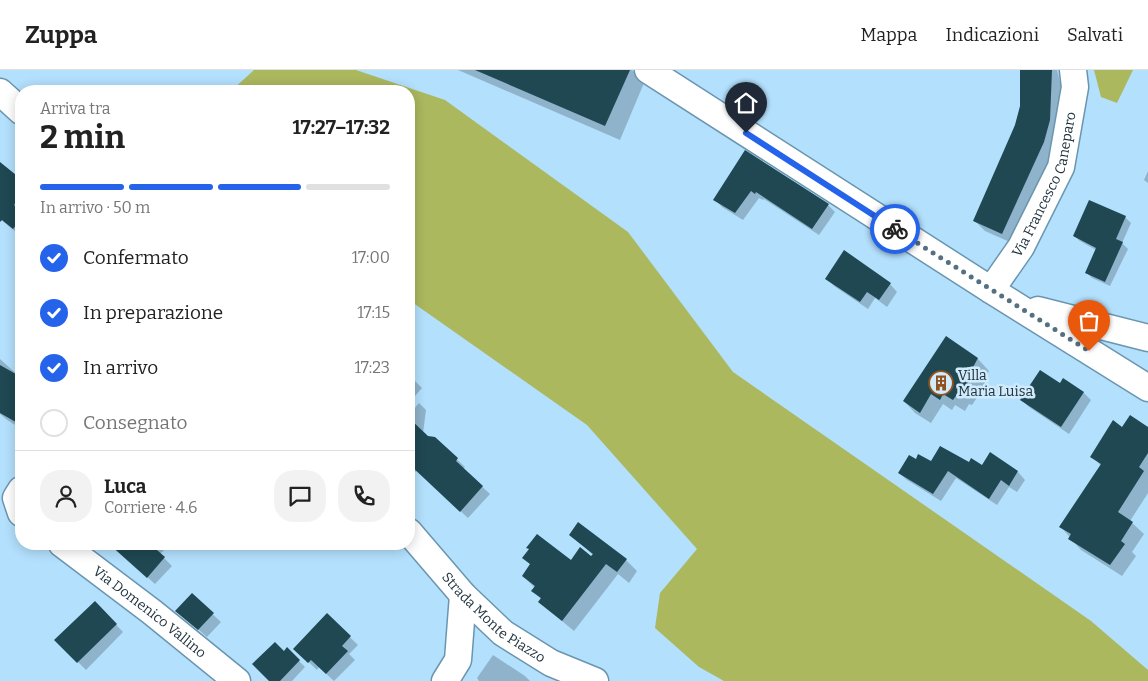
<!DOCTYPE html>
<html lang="it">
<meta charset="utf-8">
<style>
:root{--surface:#fff;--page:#f2f2f2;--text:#222;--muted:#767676;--line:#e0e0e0;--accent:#2563eb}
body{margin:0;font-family:Bitter,serif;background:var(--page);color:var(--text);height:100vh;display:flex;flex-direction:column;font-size:19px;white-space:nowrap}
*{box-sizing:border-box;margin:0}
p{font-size:16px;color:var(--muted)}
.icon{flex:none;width:28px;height:28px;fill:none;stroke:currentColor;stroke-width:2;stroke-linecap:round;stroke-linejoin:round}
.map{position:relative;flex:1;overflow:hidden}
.drawer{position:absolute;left:15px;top:15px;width:400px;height:465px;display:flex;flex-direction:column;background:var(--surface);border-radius:20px;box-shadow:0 2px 12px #0003}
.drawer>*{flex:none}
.pin{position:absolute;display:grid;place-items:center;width:42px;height:42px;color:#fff;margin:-51px -21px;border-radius:50% 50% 50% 0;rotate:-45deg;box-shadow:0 0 5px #0007}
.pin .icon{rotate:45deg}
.courier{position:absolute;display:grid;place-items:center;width:50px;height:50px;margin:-25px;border:4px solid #2563eb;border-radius:50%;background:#fff;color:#222;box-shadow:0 1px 6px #0007}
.overview em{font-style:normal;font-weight:700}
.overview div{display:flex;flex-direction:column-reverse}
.overview{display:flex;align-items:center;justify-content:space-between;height:85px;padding:0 25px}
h1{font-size:32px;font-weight:700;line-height:38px}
.bar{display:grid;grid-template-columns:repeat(4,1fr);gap:8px 5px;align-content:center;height:60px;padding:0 25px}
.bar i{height:6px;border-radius:4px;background:var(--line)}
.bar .on{background:var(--accent)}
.bar p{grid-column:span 4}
.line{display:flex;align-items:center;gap:12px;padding:0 25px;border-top:1px solid var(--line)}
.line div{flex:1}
.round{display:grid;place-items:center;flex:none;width:52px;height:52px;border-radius:20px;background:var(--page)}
ol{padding:0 25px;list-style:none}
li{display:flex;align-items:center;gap:15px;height:55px}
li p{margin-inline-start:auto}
li .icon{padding:5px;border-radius:50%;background:var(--accent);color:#fff;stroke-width:4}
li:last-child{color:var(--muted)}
li i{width:28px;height:28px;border:2px solid var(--line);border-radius:50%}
header{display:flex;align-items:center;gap:30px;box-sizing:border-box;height:70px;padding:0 25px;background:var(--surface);border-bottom:1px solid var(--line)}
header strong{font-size:24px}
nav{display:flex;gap:28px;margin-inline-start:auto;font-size:18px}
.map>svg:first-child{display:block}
.green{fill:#abb85e}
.shadow{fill:#0003}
.building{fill:#1f4852}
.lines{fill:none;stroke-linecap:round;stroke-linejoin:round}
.minor-casing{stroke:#6a95af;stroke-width:29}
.minor{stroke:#fff;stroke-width:26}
.done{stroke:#547081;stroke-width:5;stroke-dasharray:0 9}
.route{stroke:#2563eb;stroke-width:6}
.labels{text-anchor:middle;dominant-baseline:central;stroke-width:5;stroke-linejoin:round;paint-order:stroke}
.street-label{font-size:14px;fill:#21333e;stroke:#d0ebfc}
.poi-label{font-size:14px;fill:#21333e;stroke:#d0ebfc;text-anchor:start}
</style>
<header>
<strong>Zuppa</strong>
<nav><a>Mappa</a><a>Indicazioni</a><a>Salvati</a></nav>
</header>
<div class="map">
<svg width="1148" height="611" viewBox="0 0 1148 611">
<rect width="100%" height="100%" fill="#b3e0fd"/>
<path class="green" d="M254,0h102l89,30 183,132 105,140 358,249 57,49v11h-424l-25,-14 -44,-39 5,-35 37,-44 -110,-124 -178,-125v-209h-178z
M1094,0h39l-16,33 -16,-6z"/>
<path class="shadow" d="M458,0h174l12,13 -24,57z
M1020,0h37l4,16 -2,45 -6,21 -41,91 -27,-12 -10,-10 34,-77 12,-38z
M745,82l83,53 7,7 -16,23 -55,-36 -1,1 -4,-2 -16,22 -21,-13 -7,-8z
M0,93l21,18v55l-21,-17z
M1148,101v12l-4,-3z
M1125,147l6,6 -9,20 6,6 -18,37 -18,-8 -6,-6 10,-22 -16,-9 -6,-5z
M826,208l64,6 7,8 -10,15 -12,-9 -7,11 -34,-23z
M946,268l32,21 11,12 -6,9 3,4 -14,21 -3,-1 -4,7 -10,-6 -3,5 -9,-6 -12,19 -16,-10 -11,-12z
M0,289l21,19v51l-15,-10 -6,-5z
M409,305l13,13 -7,8 -1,6 -5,6z
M1064,310l20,13 7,7 -22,34 -40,-27 -7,-7 39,-15z
M419,333l7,7 -3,23 4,4 7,1 31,29 -2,2 27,25 -22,24 -51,-47 -2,1 -6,-6v-51z
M1122,358l26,1v64l-18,28 14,13 -12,18 4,4 -14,20 -41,-26 -20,-23 40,-61 -9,-10z
M991,384l27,18 7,8 -8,12 -8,-5 -12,18 -41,-27 -15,23 -34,-21 -8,-7 17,-13 66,6z
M570,464l56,26 11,11 -8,12 -11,-9 -44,57 -35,-29 3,-2 -9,-9 2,-3 -12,-12 8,-11 -7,-7 47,4 20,-4 2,-3z
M118,474h52l-10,10 12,12 -17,18 -41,-37z
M192,525l29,27 -14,15 -30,-26z
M95,533l28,29 -37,38 -30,-30z
M327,545l31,30 -9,9 6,6 -21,21 -15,-14 -2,3 -22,-21z
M287,579l18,18 -13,14h-21l13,-29z
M493,585l32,21 5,5h-51l-2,-3z"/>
<path class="building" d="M475,0h155l-25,56z
M1020,0h32l-2,50 -6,22 -42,92 -29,-13 42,-96 5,-19z
M745,80l84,54 -17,25 -56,-37 -1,2 -4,-3 -16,22 -22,-13z
M0,92l21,17v16l-7,10 7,6v8l-8,10 -11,-9 -2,2z
M1089,130l37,16 -10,23 7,3 -18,40 -20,-9 11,-25 -23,-12z
M844,180l47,33 -12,17 -12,-8 -7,10 -35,-23z
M946,266l32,22 -6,11 4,2 -16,23 -2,-1 -5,7 -10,-6 -3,6 -9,-6 -11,19 -17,-12z
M0,295l21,12v48l-21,-12z
M1040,300l20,13 3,-5 21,14 -23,35 -41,-27z
M1130,345l18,12v26l-9,14 5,4 -26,41 15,10 -12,19 4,3 -15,21 -42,-26 3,-5 -12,-7 42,-63 -11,-7 23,-37 9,7z
M409,348l19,18 7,1 23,21 -2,3 27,25 -23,26 -51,-48z
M940,376l29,16 2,-4 11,7 8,-13 28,19 -9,15 -8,-6 -12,19 -41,-28 -15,23 -35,-21 11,-18 7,4 2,-5 13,7z
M578,452l49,37 -10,13 -11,-8 -44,57 -24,-19 3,-4 -10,-7 4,-5 -13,-10 8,-12 -8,-6 7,-9 -3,-1 11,-14 34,26 9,-13 11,9 2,-2 -24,-19z
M109,474h41l15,13 -18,21z
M192,523l22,20 -16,17 -23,-19z
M95,531l22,23 -40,39 -23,-23z
M327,543l24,23 -9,10 6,5 -22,23 -15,-14 -3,3 -15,-14z
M275,572l9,9 3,-4 13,13 -20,21h-11l-17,-17z"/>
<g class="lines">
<g class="minor-casing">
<g id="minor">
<path d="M648,0l343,220 157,98"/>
<path d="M0,22l21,19"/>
<path id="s1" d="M991,220l30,-43 40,-80 14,-80 -2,-17"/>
<path d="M1038,240l110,28"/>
<path d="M21,420l-5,8 5,15"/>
<path id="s2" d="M409,462l54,63 40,38 48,30 44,18"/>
<path id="s3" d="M62,474l90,68 85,69"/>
<path d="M445,611l13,-21 5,-65"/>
</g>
</g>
<use href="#minor" class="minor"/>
</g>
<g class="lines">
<path class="done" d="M895,159l194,122"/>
<path class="route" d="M746,63l149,96"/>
</g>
<defs>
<g id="building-ring" transform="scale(1.25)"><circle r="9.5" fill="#d0ebfc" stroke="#92521c" stroke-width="1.5"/><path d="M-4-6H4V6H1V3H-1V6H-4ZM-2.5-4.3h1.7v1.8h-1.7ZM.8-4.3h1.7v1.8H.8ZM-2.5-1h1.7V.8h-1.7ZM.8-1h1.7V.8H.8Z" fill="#92521c"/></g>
</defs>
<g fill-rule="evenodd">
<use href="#building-ring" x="941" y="313"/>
</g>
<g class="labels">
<g class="street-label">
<text stroke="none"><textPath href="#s1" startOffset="120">Via Francesco Caneparo</textPath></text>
<text stroke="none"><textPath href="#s3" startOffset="111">Via Domenico Vallino</textPath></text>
<text stroke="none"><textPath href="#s2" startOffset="121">Strada Monte Piazzo</textPath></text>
</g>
<g class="poi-label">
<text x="958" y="305">Villa<tspan x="958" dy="16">Maria Luisa</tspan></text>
</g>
</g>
</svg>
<div class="pin" style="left:1089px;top:281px;background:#ea580c"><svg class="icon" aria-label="bag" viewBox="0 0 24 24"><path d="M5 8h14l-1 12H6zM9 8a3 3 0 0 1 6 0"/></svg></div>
<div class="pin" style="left:746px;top:63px;background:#1f2937"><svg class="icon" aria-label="home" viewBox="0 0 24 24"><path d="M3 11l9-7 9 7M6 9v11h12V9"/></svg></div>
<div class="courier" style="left:895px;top:159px"><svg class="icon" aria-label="bike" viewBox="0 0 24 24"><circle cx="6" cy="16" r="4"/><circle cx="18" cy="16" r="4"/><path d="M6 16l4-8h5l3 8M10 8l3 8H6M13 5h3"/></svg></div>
<section class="drawer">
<div class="overview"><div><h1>2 min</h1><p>Arriva tra</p></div><em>17:27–17:32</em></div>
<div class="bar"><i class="on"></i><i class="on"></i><i class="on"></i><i></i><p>In arrivo · 50 m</p></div>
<ol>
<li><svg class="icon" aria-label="check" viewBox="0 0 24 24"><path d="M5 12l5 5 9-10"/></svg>Confermato<p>17:00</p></li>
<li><svg class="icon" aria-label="check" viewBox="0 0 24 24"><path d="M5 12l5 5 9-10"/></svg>In preparazione<p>17:15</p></li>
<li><svg class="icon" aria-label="check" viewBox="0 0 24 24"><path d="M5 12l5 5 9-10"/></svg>In arrivo<p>17:23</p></li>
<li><i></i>Consegnato</li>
</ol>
<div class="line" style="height:90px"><a class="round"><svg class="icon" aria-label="person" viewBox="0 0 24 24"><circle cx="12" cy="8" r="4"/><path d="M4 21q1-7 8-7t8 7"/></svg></a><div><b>Luca</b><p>Corriere · 4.6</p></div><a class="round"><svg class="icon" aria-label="chat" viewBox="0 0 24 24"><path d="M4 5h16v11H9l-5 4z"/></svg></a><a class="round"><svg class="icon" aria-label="phone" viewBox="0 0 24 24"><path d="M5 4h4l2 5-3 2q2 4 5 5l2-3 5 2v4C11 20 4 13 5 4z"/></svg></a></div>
</section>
</div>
